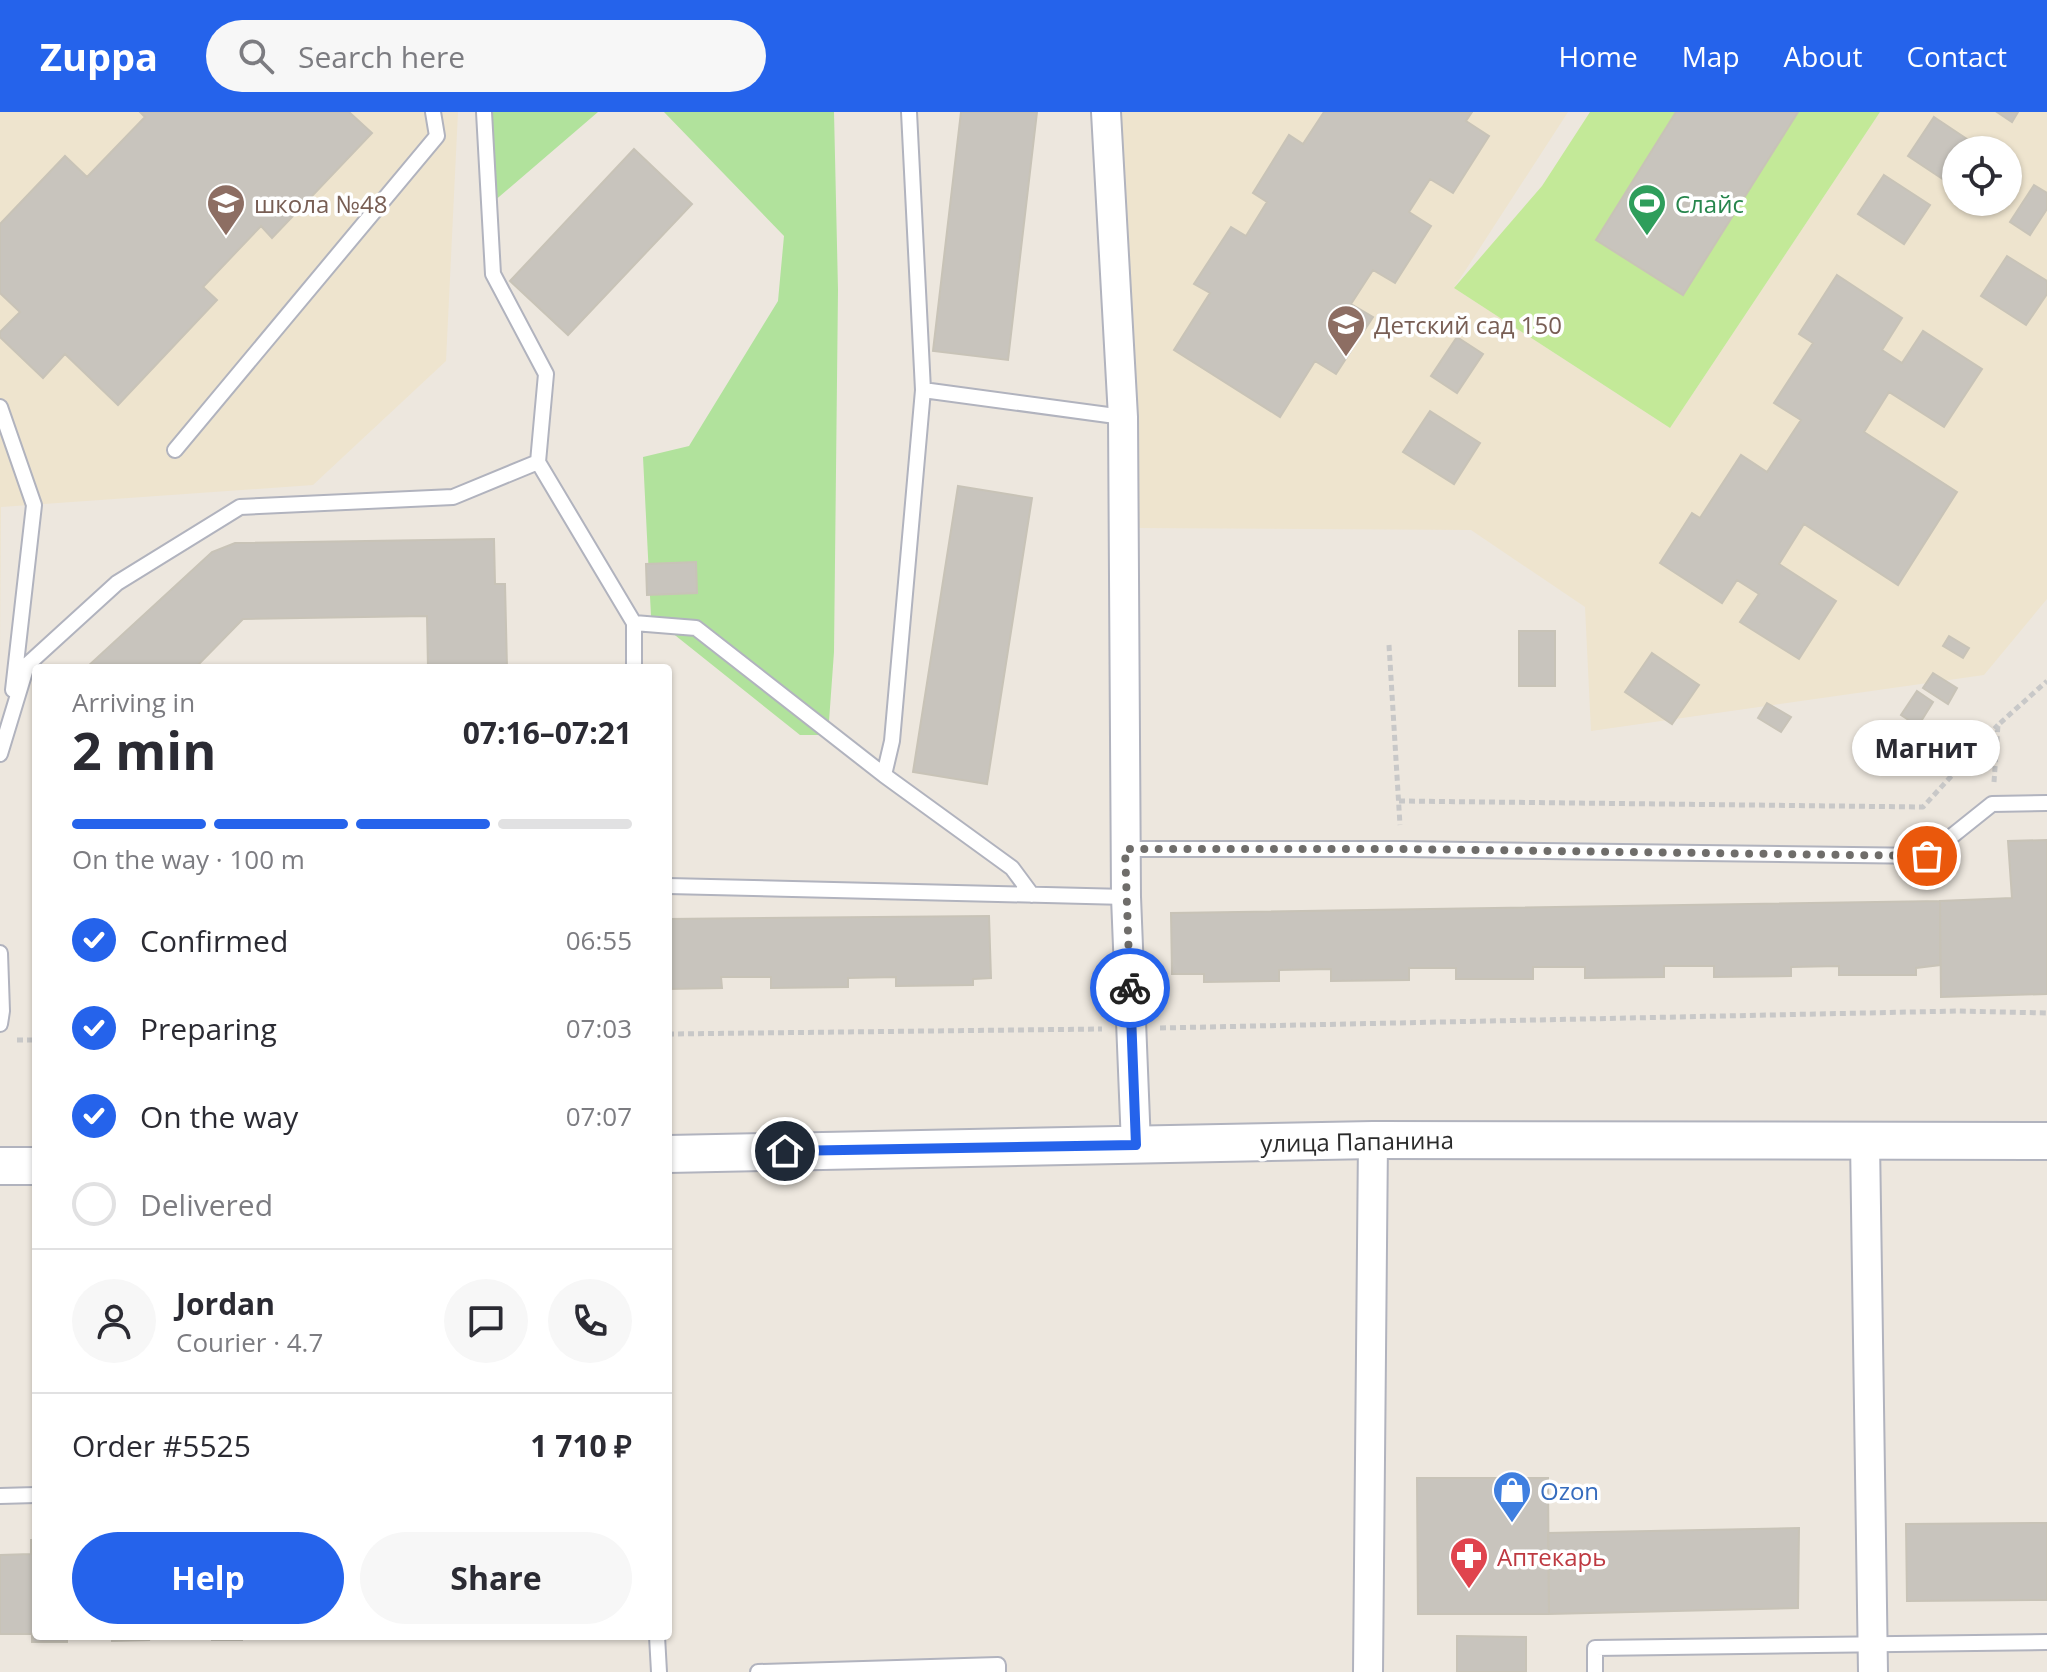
<!DOCTYPE html>
<meta charset="utf-8">
<style>
:root{--surface:#fff;--page:#f7f7f7;--text:#2b2b33;--muted:#7c7c81;--line:#e1e1e2;--accent:#2563eb}
body{margin:0;font-family:"Open Sans",sans-serif;background:var(--page);color:var(--text);height:100vh;display:flex;flex-direction:column;font-size:30px;white-space:nowrap}
*{box-sizing:border-box;margin:0}
p{font-size:26px;color:var(--muted)}
.icon{flex:none;width:44px;height:44px;fill:none;stroke:currentColor;stroke-width:2;stroke-linecap:round;stroke-linejoin:round}
.map{position:relative;flex:1;overflow:hidden}
.sheet{position:absolute;left:32px;top:552px;width:640px;height:976px;display:flex;flex-direction:column;background:var(--surface);border-radius:8px;box-shadow:0 2px 6px #0004}
.sheet>*{flex:none}
.controls{position:absolute;left:1942px;top:24px;display:grid;gap:16px}
.controls a{display:grid;place-items:center;width:80px;height:80px;border-radius:50%;background:var(--surface);box-shadow:0 2px 6px #0004;font-size:40px}
.pin{position:absolute;display:grid;place-items:center;width:68px;height:68px;color:#fff;margin:-34px;border:4px solid #fff;border-radius:50%;box-shadow:0 2px 8px #0007}
.courier{position:absolute;display:grid;place-items:center;width:80px;height:80px;margin:-40px;border:6px solid #2563eb;border-radius:50%;background:#fff;color:#222;box-shadow:0 2px 10px #0007}
.bubble{position:absolute;height:56px;border-radius:28px;background:var(--surface);box-shadow:0 2px 6px #0004;font-size:26px;font-weight:700;line-height:56px;text-align:center}
.overview em{font-style:normal;font-weight:700}
.overview div{display:flex;flex-direction:column-reverse}
.overview{display:flex;align-items:center;justify-content:space-between;height:136px;padding:0 40px}
h1{font-size:52px;font-weight:700;line-height:60px}
.bar{display:grid;grid-template-columns:repeat(4,1fr);gap:12px 8px;align-content:center;height:96px;padding:0 40px}
.bar i{height:10px;border-radius:6px;background:var(--line)}
.bar .active{background:var(--accent)}
.bar p{grid-column:span 4}
.line{display:flex;align-items:center;gap:20px;padding:0 40px;border-top:2px solid var(--line)}
.line div{flex:1}
.round{display:grid;place-items:center;flex:none;width:84px;height:84px;border-radius:42px;background:var(--page)}
ol{padding:0 40px;list-style:none}
li{display:flex;align-items:center;gap:24px;height:88px}
li p{margin-inline-start:auto}
li .icon{padding:8px;border-radius:50%;background:var(--accent);color:#fff;stroke-width:4}
li:last-child{color:var(--muted)}
li i{width:44px;height:44px;border:4px solid var(--line);border-radius:50%}
.cta{display:flex;gap:16px;margin-top:auto;padding:16px 40px}
.cta a{flex:1;height:92px;border-radius:48px;background:var(--accent);color:#fff;font-size:32px;font-weight:700;line-height:92px;text-align:center}
.cta a+a{background:var(--page);color:var(--text)}
header{display:flex;align-items:center;gap:48px;box-sizing:border-box;height:112px;padding:0 40px;background:var(--accent);color:#fff}
header strong{font-size:38px}
nav{display:flex;gap:44px;margin-inline-start:auto;font-size:28px}
.search{width:560px;height:72px;background:var(--page);display:flex;align-items:center;gap:20px;box-sizing:border-box;padding:0 28px;border-radius:44px;color:var(--muted);font-size:30px}
.map>svg:first-child{display:block}
.education{fill:#eee4ce;fill-rule:evenodd}
.green{fill:#b1e29c}
.pitch{fill:#c3e998}
.building{fill:#c8c4bd;stroke:#c8c3b7;stroke-width:2}
.lines{fill:none;stroke-linecap:round;stroke-linejoin:round}
.service-casing{stroke:#b1b3be;stroke-width:18}
.minor-casing{stroke:#b1b3be;stroke-width:32}
.tertiary-casing{stroke:#b1b3be;stroke-width:40}
.path{stroke:#c8c8c8;stroke-width:5;stroke-dasharray:6 4;stroke-linecap:butt}
.service{stroke:#fff;stroke-width:14}
.minor{stroke:#fff;stroke-width:28}
.tertiary{stroke:#fff;stroke-width:36}
.done{stroke:#6f6d6a;stroke-width:8;stroke-dasharray:0 14.4}
.route{stroke:#2563eb;stroke-width:10}
.labels{text-anchor:middle;dominant-baseline:central;stroke-width:7;stroke-linejoin:round;paint-order:stroke}
.education-label{font-size:24px;fill:#785e54;stroke:#fff;text-anchor:start}
.leisure-label{font-size:24px;fill:#27864d;stroke:#fff;text-anchor:start}
.street-label{font-size:24px;fill:#2b2b2b;stroke:#fff}
.shop-label{font-size:24px;fill:#366cbe;stroke:#fff;text-anchor:start}
.health-label{font-size:24px;fill:#be3a42;stroke:#fff;text-anchor:start}
</style>
<header>
<strong>Zuppa</strong>
<div class="search"><svg class="icon" aria-label="search" viewBox="0 0 24 24"><circle cx="10" cy="10" r="6"/><path d="M15 15l6 6"/></svg>Search here</div>
<nav><a>Home</a><a>Map</a><a>About</a><a>Contact</a></nav>
</header>
<div class="map">
<svg width="2047" height="1560" viewBox="0 0 2047 1560">
<rect width="100%" height="100%" fill="#ede7de"/>
<path class="education" d="M0,0h458l-12,249 -133,124 -312,22 -1,155z
M1120,0h448l-114,176 216,140 210,-316h167v487l-63,76 -393,56 -6,-124 -114,-77 -333,-2zM1956,38h52v52h-52z"/>
<path class="green" d="M485,0h113l-105,90z
M664,0h170l4,178 -4,362 -6,83h-28l-149,-119 -8,-159 46,-11 89,-145 6,-65z"/>
<path class="pitch" d="M1590,0h290l-210,316 -216,-140 88,-102z"/>
<path class="building" d="M140,0h209l23,21 -100,105 -11,-12 -58,61 14,13 -99,105 -53,-51 -22,24 -43,-41v-5l20,-20 -20,-19v-69l65,-68 22,21 58,-60z
M961,0h76l-29,248 -75,-9z
M1324,0h148l-6,9 23,15 -36,57 -23,-14 -21,33 22,14 -36,57 -22,-13 -22,34 22,13 -37,57 -21,-13 -35,56 -106,-67 36,-57 -16,-9 37,-57 15,9 21,-34 -14,-9 36,-58 14,9z
M1676,0h122l-115,183 -87,-55z
M1997,0h21l-6,10z
M1934,5l48,32 -26,1v38l-48,-32z
M634,37l58,55 -124,131 -58,-54z
M1884,63l46,30 -26,39 -46,-30z
M2034,73l13,8v16l-17,26 -20,-13z
M2007,144l40,25v13l-21,31 -45,-29z
M1837,163l65,43 -20,32 20,13 21,-32 59,38 -38,58 -55,-35 -25,40 93,60 -59,93 -94,-61 -25,40 57,37 -37,58 -59,-37 19,-28 -22,-14 -15,23 -62,-40 32,-50 8,5 41,-63 26,17 34,-52 -27,-17 39,-60 -14,-9z
M1457,225l26,17 -26,39 -26,-17z
M1430,299l50,32 -26,41 -51,-32z
M958,374l74,12 -45,286 -74,-12z
M494,427l1,45h10l2,84h-79l-1,-52 -184,3 -48,49h-109l126,-116 23,-9z
M696,450l1,31 -50,2 -1,-31z
M1519,519h36v55h-36z
M1949,524l20,12 -6,10 -20,-12z
M1652,541l47,32 -27,39 -47,-32z
M1933,561l24,15 -9,16 -25,-16z
M1917,579l16,11 -15,24 -17,-11z
M1767,591l24,14 -10,15 -23,-14z
M2047,728v154l-106,3 -1,-96 72,-3 -4,-57z
M1940,789v64l-24,3v7h-77v-9l-48,1v9l-77,1v-11h-50v11l-79,1v-11h-52v12h-77v-11h-47v12l-78,1v-12l-52,1v11l-75,1v-8h-32l-1,-61z
M989,804l2,62 -18,1v6l-77,1v-9l-48,1v9l-77,1v-11h-50l1,11 -54,1v-70z
M1417,1366h131l1,136h-131z
M2047,1411v77l-140,1 -1,-77z
M1799,1416l-1,80 -249,6 -1,-81z
M31,1428h5v96h31v6h-35v-8h-32v-79l31,-1z
M112,1524h36l1,4 -37,1z
M212,1524h30v4h-30z
M288,1524h37v3h-37z
M389,1524h36v3h-36z
M467,1524h32v3h-32z
M1457,1524l69,1v35h-69z"/>
<g class="lines">
<g class="service-casing">
<path id="service" d="M909,0l14,278 200,27
M0,295l34,98 -21,185
M175,338l262,-314 -4,-24
M538,350l96,161v45
M634,511l62,5 188,147 128,93 20,27
M0,642l27,-89 90,-82 123,-76 213,-10 85,-35 8,-88 -53,-100 -9,-162
M884,663l8,-34 31,-351
M1125,737h277l525,7 65,-52 55,-1
M668,774l458,11
M0,841l2,58 -2,13
M0,1384l36,-1
M657,1524l2,36
M758,1560l240,-7v7
M1595,1560v-24l452,-6"/>
</g>
<g class="minor-casing">
<path id="minor" d="M1106,0l17,305 3,480 10,248
M1865,1029l8,531
M1368,1560l5,-532"/>
</g>
<g class="tertiary-casing">
<path id="tertiary" d="M668,1042l705,-14 674,1
M0,1054h36"/>
</g>
<path class="path" d="M1389,533l11,180
M1994,670l4,-57 49,-44
M1399,689l524,6 75,-82
M1160,916l798,-17 89,2
M668,922l434,-5
M17,928h19"/>
<use href="#service" class="service"/>
<use href="#minor" class="minor"/>
<use href="#tertiary" class="tertiary"/>
</g>
<g class="lines">
<path class="done" d="M1130,876l-5,-139h277l525,7"/>
<path class="route" d="M785,1039l351,-6 -6,-157"/>
</g>
<defs>
<g id="school-pin" transform="scale(2)"><path d="M0 17L-7.5 6A9.5 9.5 0 1 1 7.5 6Z" fill="#8d6e63" stroke="#fff"/><path d="M0-5L7-2L0 1L-7-2ZM-4 1L0 2.5L4 1V4Q0 6-4 4Z" fill="#fff"/></g>
<g id="stadium-pin" transform="scale(2)"><path d="M0 17L-7.5 6A9.5 9.5 0 1 1 7.5 6Z" fill="#2e9e5b" stroke="#fff"/><path d="M0-5a6.5 5 0 1 0 0 10a6.5 5 0 1 0 0-10ZM-3.5-1.8h7v3.6h-7Z" fill="#fff"/></g>
<g id="shop-pin" transform="scale(2)"><path d="M0 17L-7.5 6A9.5 9.5 0 1 1 7.5 6Z" fill="#3f7fe0" stroke="#fff"/><path d="M-5-2.5h2.3a2.7 3.5 0 0 1 5.4 0H5L5.5 6h-11ZM-1.5-2.5h3a1.5 2.3 0 0 0-3 0Z" fill="#fff"/></g>
<g id="pharmacy-pin" transform="scale(2)"><path d="M0 17L-7.5 6A9.5 9.5 0 1 1 7.5 6Z" fill="#e0444e" stroke="#fff"/><path d="M-2-6h4v4h4v4h-4v4h-4v-4h-4v-4h4Z" fill="#fff"/></g>
</defs>
<g fill-rule="evenodd">
<use href="#school-pin" x="226" y="91"/>
<use href="#stadium-pin" x="1647" y="91"/>
<use href="#school-pin" x="1346" y="212"/>
<use href="#shop-pin" x="1512" y="1378"/>
<use href="#pharmacy-pin" x="1469" y="1444"/>
</g>
<g class="labels">
<g class="education-label">
<text x="254" y="91">школа №48</text>
<text x="1374" y="212">Детский сад 150</text>
</g>
<g class="leisure-label">
<text x="1675" y="91">Слайс</text>
</g>
<g class="street-label">
<text transform="translate(1357 1029) rotate(-1)">улица Папанина</text>
</g>
<g class="shop-label">
<text x="1540" y="1378">Ozon</text>
</g>
<g class="health-label">
<text x="1497" y="1444">Аптекарь</text>
</g>
</g>
</svg>
<div class="controls">
<a><svg class="icon" aria-label="locate" viewBox="0 0 24 24"><circle cx="12" cy="12" r="6"/><path d="M12 2v4M12 18v4M2 12h4M18 12h4"/></svg></a>
</div>
<div class="pin" style="left:1927px;top:744px;background:#ea580c"><svg class="icon" aria-label="bag" viewBox="0 0 24 24"><path d="M5 8h14l-1 12H6zM9 8a3 3 0 0 1 6 0"/></svg></div>
<div class="pin" style="left:785px;top:1039px;background:#1f2937"><svg class="icon" aria-label="home" viewBox="0 0 24 24"><path d="M3 11l9-7 9 7M6 9v11h12V9"/></svg></div>
<div class="courier" style="left:1130px;top:876px"><svg class="icon" aria-label="bike" viewBox="0 0 24 24"><circle cx="6" cy="16" r="4"/><circle cx="18" cy="16" r="4"/><path d="M6 16l4-8h5l3 8M10 8l3 8H6M13 5h3"/></svg></div>
<div class="bubble" style="left:1852px;top:608px;width:148px">Магнит</div>
<section class="sheet">
<div class="overview"><div><h1>2 min</h1><p>Arriving in</p></div><em>07:16–07:21</em></div>
<div class="bar"><i class="active"></i><i class="active"></i><i class="active"></i><i></i><p>On the way · 100 m</p></div>
<ol>
<li><svg class="icon" aria-label="check" viewBox="0 0 24 24"><path d="M5 12l5 5 9-10"/></svg>Confirmed<p>06:55</p></li>
<li><svg class="icon" aria-label="check" viewBox="0 0 24 24"><path d="M5 12l5 5 9-10"/></svg>Preparing<p>07:03</p></li>
<li><svg class="icon" aria-label="check" viewBox="0 0 24 24"><path d="M5 12l5 5 9-10"/></svg>On the way<p>07:07</p></li>
<li><i></i>Delivered</li>
</ol>
<div class="line" style="height:144px"><a class="round"><svg class="icon" aria-label="person" viewBox="0 0 24 24"><circle cx="12" cy="8" r="4"/><path d="M4 21q1-7 8-7t8 7"/></svg></a><div><b>Jordan</b><p>Courier · 4.7</p></div><a class="round"><svg class="icon" aria-label="chat" viewBox="0 0 24 24"><path d="M4 5h16v11H9l-5 4z"/></svg></a><a class="round"><svg class="icon" aria-label="phone" viewBox="0 0 24 24"><path d="M5 4h4l2 5-3 2q2 4 5 5l2-3 5 2v4C11 20 4 13 5 4z"/></svg></a></div>
<div class="line" style="height:104px"><div>Order #5525</div><b>1 710 ₽</b></div>
<div class="cta"><a>Help</a><a>Share</a></div>
</section>
</div>
